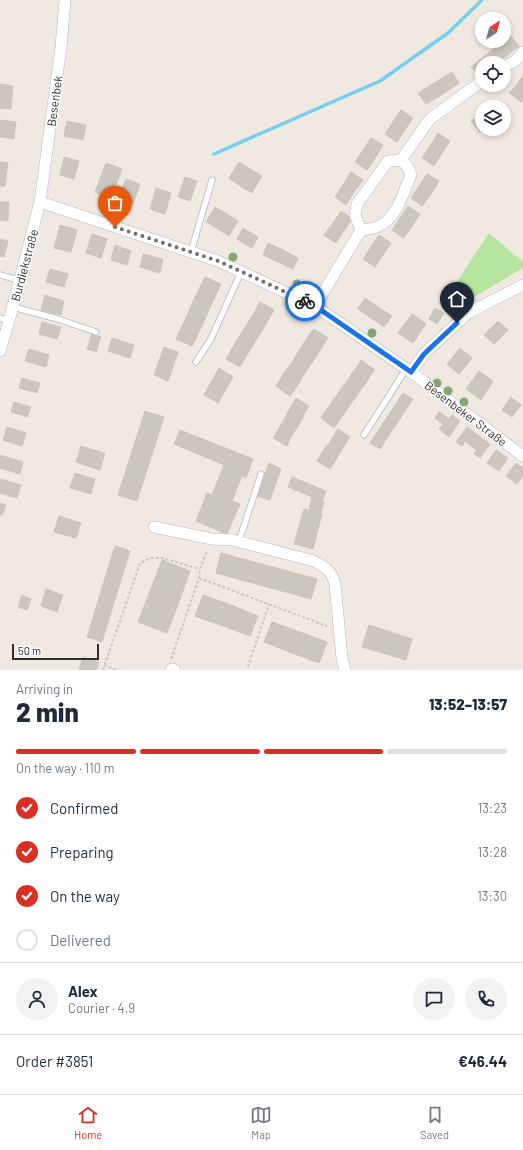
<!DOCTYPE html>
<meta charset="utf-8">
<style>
:root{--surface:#fff;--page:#f2f2f3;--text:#1f2937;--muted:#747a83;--line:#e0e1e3;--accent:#d93025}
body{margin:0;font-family:Barlow,sans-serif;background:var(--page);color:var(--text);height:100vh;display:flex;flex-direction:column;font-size:15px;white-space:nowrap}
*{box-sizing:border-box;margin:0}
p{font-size:13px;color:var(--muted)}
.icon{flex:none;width:22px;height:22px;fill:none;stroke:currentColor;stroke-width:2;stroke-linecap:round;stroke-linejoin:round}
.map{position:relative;height:670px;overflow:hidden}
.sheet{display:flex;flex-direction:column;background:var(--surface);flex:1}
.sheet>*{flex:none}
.needle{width:26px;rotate:36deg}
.fabs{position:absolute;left:475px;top:12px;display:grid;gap:8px}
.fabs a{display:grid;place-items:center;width:36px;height:36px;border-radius:50%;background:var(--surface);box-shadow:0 2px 6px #0003;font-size:20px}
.scale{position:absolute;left:12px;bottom:10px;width:87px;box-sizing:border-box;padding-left:4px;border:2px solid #2e2e2e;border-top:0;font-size:11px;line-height:14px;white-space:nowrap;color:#2e2e2e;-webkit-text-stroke:3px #fff;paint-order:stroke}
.pin{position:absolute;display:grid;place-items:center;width:34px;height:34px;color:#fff;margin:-41px -17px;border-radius:50% 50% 50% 0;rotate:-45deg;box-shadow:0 0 4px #0007}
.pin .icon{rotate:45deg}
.courier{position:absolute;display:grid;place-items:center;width:40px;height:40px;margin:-20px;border:3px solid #1a73e8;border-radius:50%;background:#fff;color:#222;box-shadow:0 1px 5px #0007}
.summary em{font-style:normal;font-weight:800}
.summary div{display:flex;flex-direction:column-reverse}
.summary{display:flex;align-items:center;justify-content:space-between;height:68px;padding:0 16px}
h1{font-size:26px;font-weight:800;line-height:30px}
.bar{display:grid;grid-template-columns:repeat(4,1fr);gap:6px 4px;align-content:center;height:48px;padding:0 16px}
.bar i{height:5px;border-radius:3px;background:var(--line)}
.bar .current{background:var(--accent)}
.bar p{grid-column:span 4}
.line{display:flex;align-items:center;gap:10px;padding:0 16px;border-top:1px solid var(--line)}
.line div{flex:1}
.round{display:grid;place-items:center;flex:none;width:42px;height:42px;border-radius:21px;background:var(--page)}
ol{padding:0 16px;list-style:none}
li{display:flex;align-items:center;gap:12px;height:44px}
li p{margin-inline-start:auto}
li .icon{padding:4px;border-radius:50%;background:var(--accent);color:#fff;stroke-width:4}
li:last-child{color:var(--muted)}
li i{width:22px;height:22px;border:2px solid var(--line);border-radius:50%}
.menu{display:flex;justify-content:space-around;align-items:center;height:56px;border-top:1px solid var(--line);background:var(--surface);font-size:11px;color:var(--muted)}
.menu a{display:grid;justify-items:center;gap:2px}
.menu .current{color:var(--accent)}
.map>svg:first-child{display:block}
.green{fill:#b6e59e}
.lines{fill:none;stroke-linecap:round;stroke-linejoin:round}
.stream{stroke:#75cff0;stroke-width:3.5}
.building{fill:#cbc7bf;stroke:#cbc5ba}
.lane-casing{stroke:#b4b7c1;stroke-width:7}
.street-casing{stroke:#b4b7c1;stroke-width:12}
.path{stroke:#c9c9c9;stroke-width:2;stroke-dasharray:3 2;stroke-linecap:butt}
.lane{stroke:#fff;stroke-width:5.5}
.street{stroke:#fff;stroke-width:11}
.tree{fill:#84a574}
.done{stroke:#726f6d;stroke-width:4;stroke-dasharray:0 7.2}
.route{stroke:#1a73e8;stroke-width:5}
.labels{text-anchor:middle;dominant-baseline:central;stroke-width:3;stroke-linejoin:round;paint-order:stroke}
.street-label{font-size:12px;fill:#2e2e2e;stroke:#fff}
</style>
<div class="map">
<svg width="523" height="670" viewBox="0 0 523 670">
<rect width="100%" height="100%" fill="#efe9e1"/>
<path class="green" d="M489,233l34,29v6l-61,36 -13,-10z"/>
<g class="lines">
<path class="stream" d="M214,154l166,-73 68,-48 34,-33"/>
</g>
<path class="building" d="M510,35l9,11 -20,16 -8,-11z
M491,51l8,11 -2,1h-13l-3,-4z
M481,59l3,4h-2v12l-2,2 -9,-10z
M452,72l7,11 -21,14 -7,-12z
M523,76v17l-8,-6z
M0,84l13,2 -2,23 -11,-1z
M431,85l7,12 -12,7 -8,-11z
M515,87l8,6v6l-2,3 -12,-9z
M401,110l12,8 -8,12 -12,-8z
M482,113v16h2l-4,3 -9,-11z
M0,120l16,2 -2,17 -14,-2z
M67,121l19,4 -3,15 -19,-4z
M393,122l12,8 -8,12 -12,-8z
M438,133l12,8 -8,12 -12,-7z
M371,138l12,7 -8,13 -12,-8z
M430,146l12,7 -8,13 -12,-8z
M363,150l12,8 -8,12 -12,-8z
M64,157l15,4 -5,18 -14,-4z
M0,162l8,1 -3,23h-5z
M239,162l11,7 -10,17 -11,-8z
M106,163l16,6 -11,29 -16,-6z
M250,169l12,7 -10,17 -12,-7z
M351,172l12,8 -9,12 -11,-7z
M427,174l12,7 -8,13 -12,-8z
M185,177l12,4 -7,20 -12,-4z
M126,179l14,5 -7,20 -14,-5z
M343,185l11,7 -8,13 -11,-8z
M419,186l12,8 -9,12 -11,-8z
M156,188l15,5 -6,21 -15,-5z
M0,202h9l-1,19 -8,-1z
M408,206l12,8 -8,12 -12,-8z
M215,207l12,7 -9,15 -12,-7z
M341,211l11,8 -8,12 -11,-8z
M227,214l11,7 -9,15 -11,-7z
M400,218l12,8 -8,12 -12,-8z
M333,223l11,8 -8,12 -12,-8z
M60,225l17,5 -6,22 -17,-4z
M243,228l15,9 -6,11 -15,-9z
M92,234l15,5 -6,19 -15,-5z
M379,235l12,8 -8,12 -12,-8z
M0,239l8,2 -4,16 -4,-1z
M268,243l15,7 -5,12 -15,-7z
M115,245l16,6 -4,14 -16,-5z
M371,247l12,8 -8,12 -12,-8z
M283,250l15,8 -5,11 -15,-7z
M143,254l20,5 -3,14 -20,-6z
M50,269l18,5 -4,13 -18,-5z
M205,277l16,7 -10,21 -16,-8z
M45,295l19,6 -3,14 -20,-5z
M195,297l16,8 -9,21 -16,-8z
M365,298l13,9 -7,11 -13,-9z
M260,302l14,8 -11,19 -14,-8z
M378,307l14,9 -8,11 -13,-9z
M435,308l9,5 -7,11 -8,-5z
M412,314l14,10 -13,19 -15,-10z
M186,318l16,8 -10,20 -16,-7z
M249,321l14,8 -12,19 -14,-8z
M498,321l10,9 -14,14 -10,-9z
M42,322l19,5 -4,12 -18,-5z
M314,329l14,9 -4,6 -15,-9z
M92,334l9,3 -5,15 -9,-3z
M309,335l15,9 -4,7 -15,-10z
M112,338l22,7 -4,13 -22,-7z
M237,340l14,8 -11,19 -14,-8z
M305,341l15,10 -4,6 -15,-9z
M164,347l14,5 -10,29 -14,-6z
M301,348l15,9 -5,7 -14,-10z
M460,348l12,10 -13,16 -12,-10z
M29,349l20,6 -3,12 -21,-6z
M297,354l14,10 -4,6 -14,-9z
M361,360l14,10 -5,6 -13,-9z
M293,361l14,9 -4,6 -14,-9z
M289,367l14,9 -4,7 -15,-10z
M357,367l13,9 -4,7 -14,-10z
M219,368l14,9 -15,26 -14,-8z
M479,371l14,10 -12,19 -15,-11z
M284,373l15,10 -4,6 -15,-9z
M352,373l14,10 -5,6 -13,-9z
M22,378l18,5 -3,10 -18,-5z
M280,380l15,9 -5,7 -14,-10z
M348,380l13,9 -4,7 -14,-10z
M343,386l14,10 -5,6 -13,-10z
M339,392l13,10 -4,6 -14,-9z
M403,393l10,6 -33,50 -10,-6z
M511,397l10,8 -9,12 -10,-7z
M296,398l13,8 -4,6 -13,-7z
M334,399l14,9 -5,7 -13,-10z
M14,402l17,5 -4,10 -16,-5z
M292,405l13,7 -3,7 -14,-7z
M330,405l13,10 -4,6 -14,-9z
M145,411l19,6 -27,84 -19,-6z
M288,412l14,7 -4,7 -13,-8z
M325,412l14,9 -5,7 -13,-10z
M439,412l10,7 3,-4 8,6 -11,16 -10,-8 4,-5 -8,-6z
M285,418l13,8 -4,6 -13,-7z
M281,425l13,7 -4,7 -13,-7z
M7,427l19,6 -4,13 -19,-6z
M467,427l11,8 -7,11 -6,-5 -3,5 -6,-4z
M338,429l12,8 -4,6 -12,-8z
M180,430l73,29 -7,19 -4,-2 -10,25 8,3 -13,30 -31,-13 11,-28 5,2 12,-30 -50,-21z
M277,432l13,7 -3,7 -14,-8z
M334,435l12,8 -4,7 -12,-8z
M478,435l12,9 -10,14 -6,-4 3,-4 -6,-4z
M330,442l12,8 -4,6 -13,-8z
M81,446l24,7 -5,17 -24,-8z
M325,448l13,8 -4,7 -13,-9z
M496,450l12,8 -9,13 -12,-8z
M321,454l13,9 -4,6 -13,-8z
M0,455l23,7 -3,12 -20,-6z
M269,463l12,6 -11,31 -13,-4z
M516,463l7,5v8l-6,8 -11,-8z
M75,473l20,6 -4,15 -21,-6z
M292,477l34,14 -4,10 -34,-14z
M0,479l21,6 -4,13 -17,-5z
M312,497l12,5 -3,11 -12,-3z
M0,503l6,2 -4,10h-2z
M304,509l18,5 -9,35 -19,-5z
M59,516l22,7 -5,15 -22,-6z
M115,546l15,5 -14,45 -15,-5z
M221,553l96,26 -6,20 -95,-26z
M162,560l28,11 -11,31 -29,-11z
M46,589l17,6 -6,17 -16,-6z
M101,591l15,5 -14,46 -15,-5z
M150,591l29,11 -12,31 -29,-11z
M22,595l9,4 -4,11 -9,-3z
M203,595l28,10 -8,21 -28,-10z
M231,605l27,11 -8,20 -27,-10z
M272,622l28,10 -8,21 -28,-11z
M369,625l43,14 -6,21 -44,-13z
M300,632l27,10 -8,21 -27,-10z
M83,657l16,5 -3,8h-17z"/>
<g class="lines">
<g class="lane-casing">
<path id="lane" d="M191,252l21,-72
M0,275l19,5
M13,307l45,12 38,13
M0,318l9,3
M196,362l15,-23 30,-67
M364,435l42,-66
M239,541l22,-67"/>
</g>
<g class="street-casing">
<path id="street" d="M504,67l11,-6 8,-9
M40,202l178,59 97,45 96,66 112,84
M361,230l-6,-15 2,-11 31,-43 13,-1
M315,306l46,-76c5,-1 11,-1 16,-3 20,-8 26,-34 34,-52l-3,-8 -7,-7 29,-41 52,-38
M0,351l9,-30 31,-119 21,-155 4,-47
M411,372l13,-18 44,-41 55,-28
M154,527l58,12 21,1 81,21c11,6 18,10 21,23l7,74 3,12
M171,670l1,-1 3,1"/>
</g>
<path class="path" d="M199,578l128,48
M171,659l28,-81 1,-9 7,-19
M104,665l13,5
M248,667l21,-63
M103,670l37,-107 11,-5h11l38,11"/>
<use href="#lane" class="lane"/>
<use href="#street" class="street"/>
</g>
<g class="tree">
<circle cx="233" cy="257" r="4.5"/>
<circle cx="297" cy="284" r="4.5"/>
<circle cx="372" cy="333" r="4.5"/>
<circle cx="437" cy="383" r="4.5"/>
<circle cx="448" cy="391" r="4.5"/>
<circle cx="464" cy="402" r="4.5"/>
</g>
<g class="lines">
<path class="done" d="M115,227l103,34 87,40"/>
<path class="route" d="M305,301l10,5 96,66 13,-18 33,-31"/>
</g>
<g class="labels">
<g class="street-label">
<text transform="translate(54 101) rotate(-82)">Besenbek</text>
<text transform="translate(24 265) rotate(-75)">Burdiekstraße</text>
<text transform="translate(466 413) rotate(37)">Besenbeker Straße</text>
</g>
</g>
</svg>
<div class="fabs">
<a><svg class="needle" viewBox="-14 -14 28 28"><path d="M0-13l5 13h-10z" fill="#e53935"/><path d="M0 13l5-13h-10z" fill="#747a83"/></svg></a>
<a><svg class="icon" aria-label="locate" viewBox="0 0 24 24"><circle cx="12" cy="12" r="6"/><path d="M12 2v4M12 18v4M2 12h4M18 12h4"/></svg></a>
<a><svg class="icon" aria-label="layers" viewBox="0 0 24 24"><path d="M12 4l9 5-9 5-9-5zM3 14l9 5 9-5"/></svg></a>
</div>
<div class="scale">50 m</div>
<div class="pin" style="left:115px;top:227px;background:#ea580c"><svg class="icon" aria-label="bag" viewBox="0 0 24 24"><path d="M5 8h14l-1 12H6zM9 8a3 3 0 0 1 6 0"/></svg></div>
<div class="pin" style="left:457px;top:323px;background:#1f2937"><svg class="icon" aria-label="home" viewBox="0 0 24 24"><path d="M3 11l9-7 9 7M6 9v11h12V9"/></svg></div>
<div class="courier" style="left:305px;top:301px"><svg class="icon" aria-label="bike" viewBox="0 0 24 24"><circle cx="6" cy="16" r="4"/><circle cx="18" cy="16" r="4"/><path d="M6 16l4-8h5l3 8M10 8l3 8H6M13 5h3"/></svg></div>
</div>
<section class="sheet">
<div class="summary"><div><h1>2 min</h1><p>Arriving in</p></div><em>13:52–13:57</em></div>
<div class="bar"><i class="current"></i><i class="current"></i><i class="current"></i><i></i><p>On the way · 110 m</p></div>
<ol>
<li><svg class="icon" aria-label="check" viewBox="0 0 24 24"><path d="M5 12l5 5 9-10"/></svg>Confirmed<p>13:23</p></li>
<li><svg class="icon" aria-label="check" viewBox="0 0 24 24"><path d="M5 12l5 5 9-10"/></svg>Preparing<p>13:28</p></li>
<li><svg class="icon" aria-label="check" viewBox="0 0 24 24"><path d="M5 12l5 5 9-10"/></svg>On the way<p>13:30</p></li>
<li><i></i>Delivered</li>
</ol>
<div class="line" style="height:72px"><a class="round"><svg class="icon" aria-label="person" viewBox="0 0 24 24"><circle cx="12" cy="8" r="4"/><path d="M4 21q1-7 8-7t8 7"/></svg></a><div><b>Alex</b><p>Courier · 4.9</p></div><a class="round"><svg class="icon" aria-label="chat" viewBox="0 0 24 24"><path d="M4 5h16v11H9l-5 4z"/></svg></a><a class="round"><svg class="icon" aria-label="phone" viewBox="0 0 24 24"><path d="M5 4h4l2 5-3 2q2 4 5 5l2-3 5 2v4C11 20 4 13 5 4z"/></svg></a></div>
<div class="line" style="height:52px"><div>Order #3851</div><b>€46.44</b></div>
</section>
<nav class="menu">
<a class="current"><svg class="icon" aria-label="home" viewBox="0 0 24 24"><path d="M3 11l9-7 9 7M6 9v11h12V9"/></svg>Home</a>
<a><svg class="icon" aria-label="map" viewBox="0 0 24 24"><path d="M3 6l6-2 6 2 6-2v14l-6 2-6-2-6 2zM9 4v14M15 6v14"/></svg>Map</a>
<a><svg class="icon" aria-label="saved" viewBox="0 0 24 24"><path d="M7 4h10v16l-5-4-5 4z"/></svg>Saved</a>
</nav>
